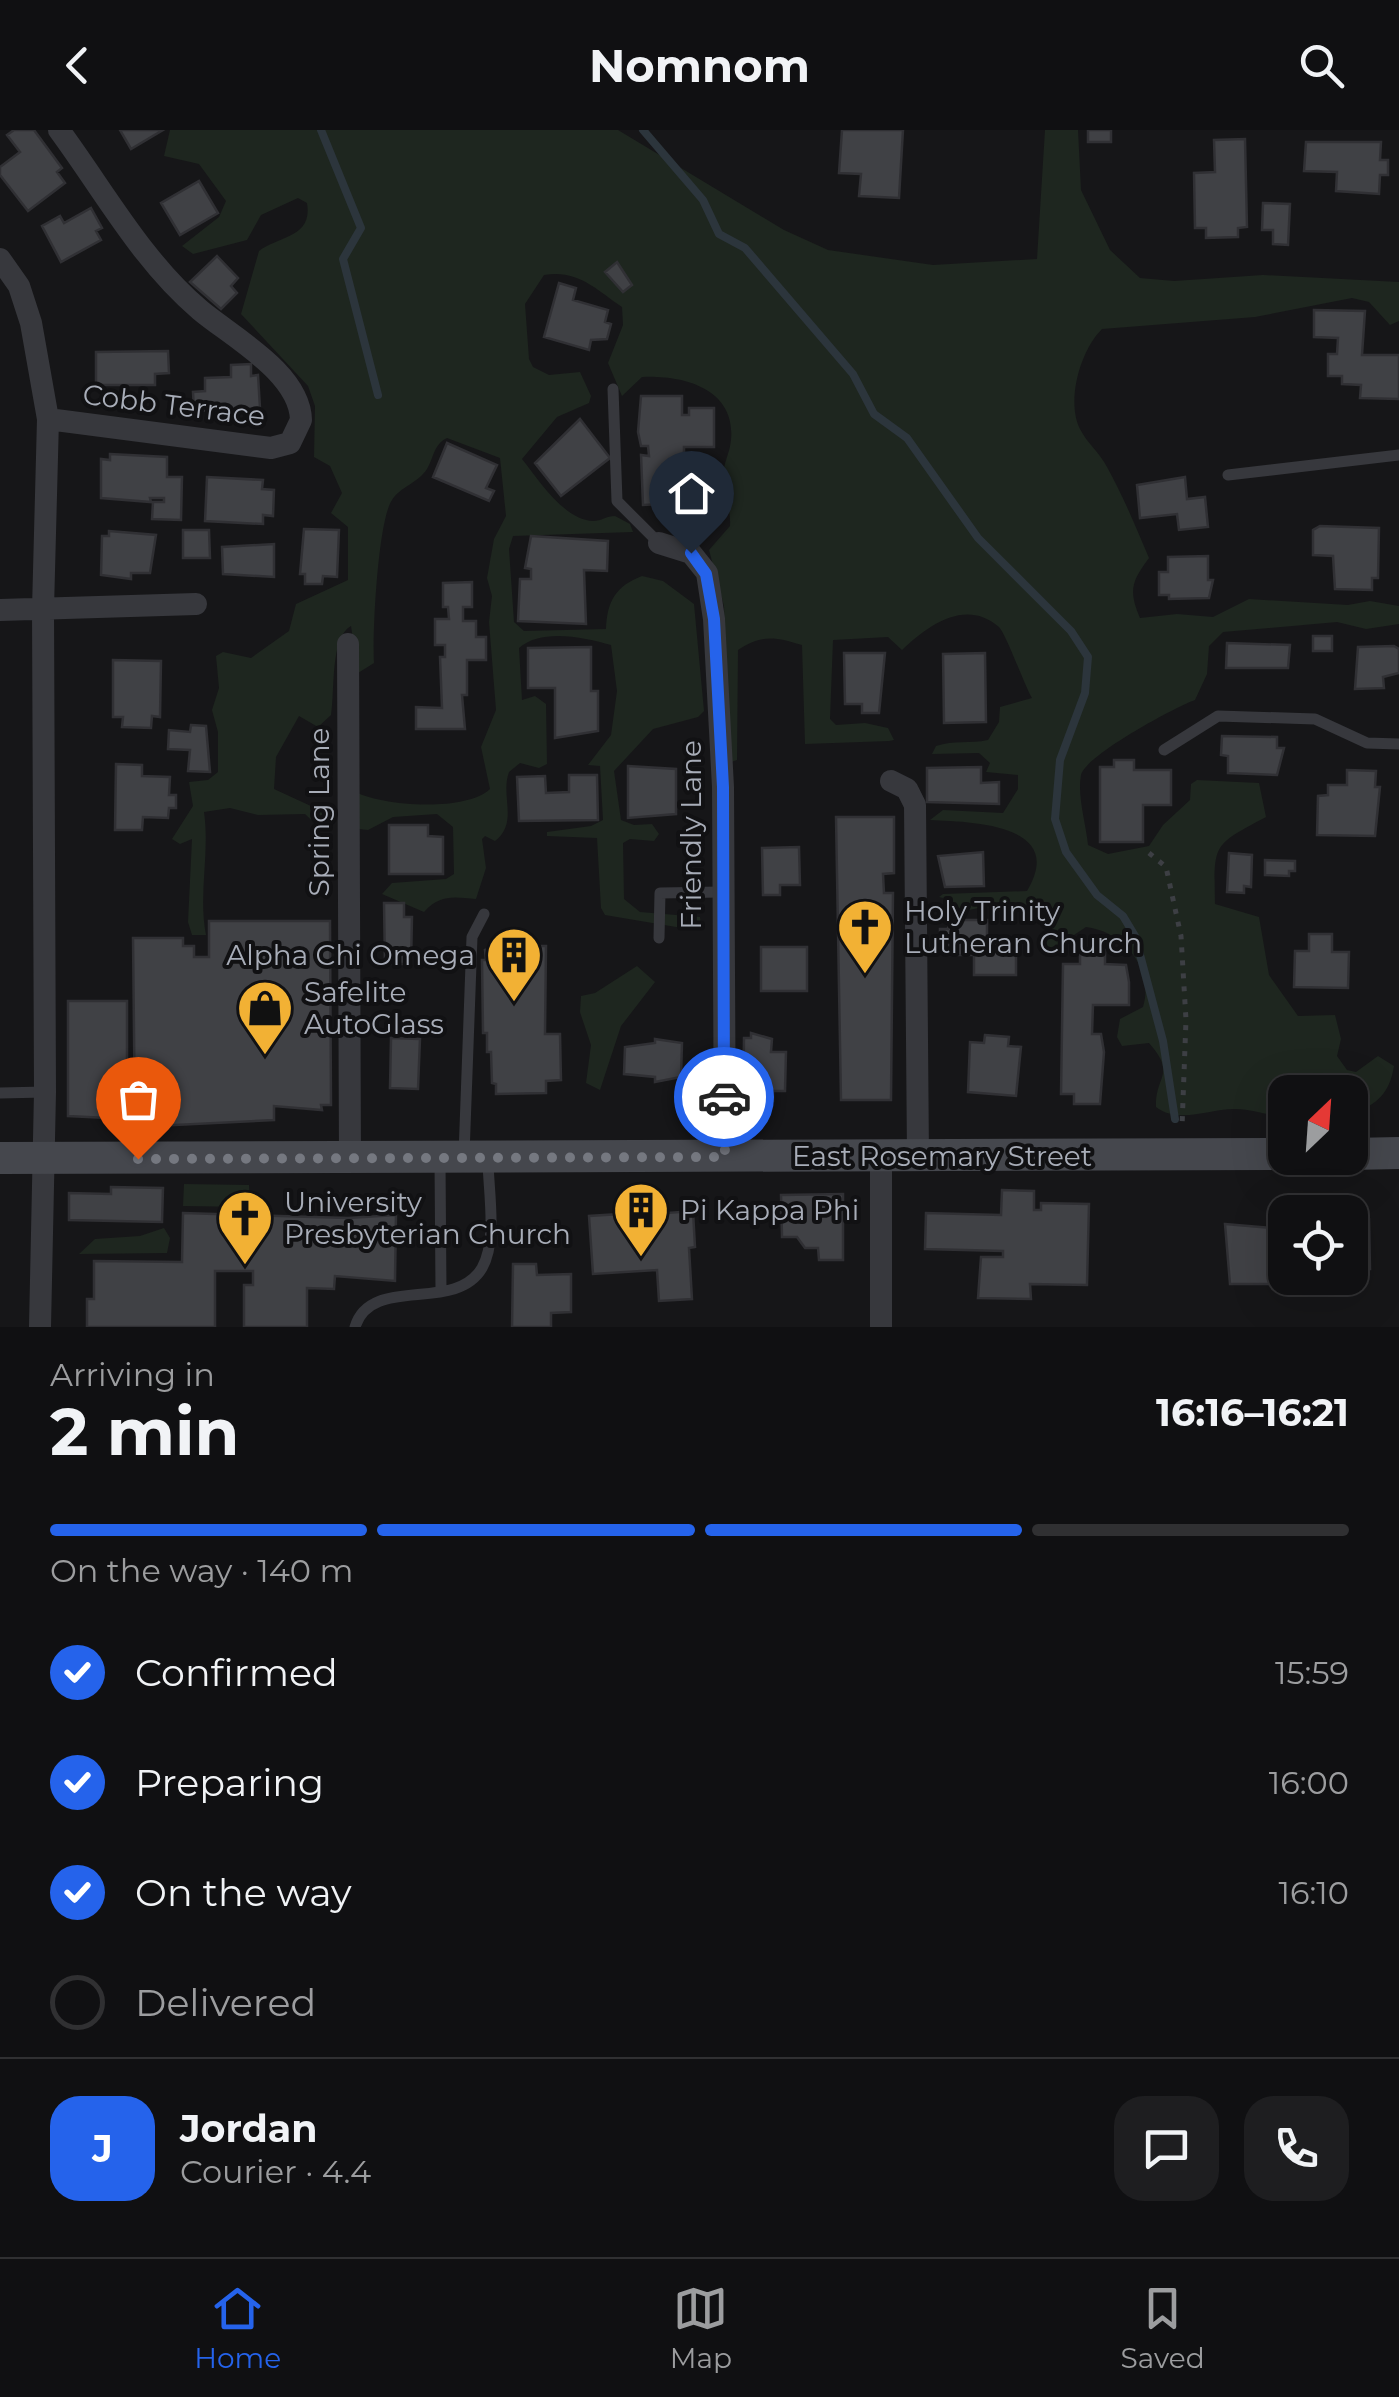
<!DOCTYPE html>
<meta charset="utf-8">
<style>
:root{--surface:#101012;--page:#1e1e20;--text:#f1f3f6;--muted:#9c9d9f;--line:#303032;--accent:#2563eb}
body{margin:0;font-family:Montserrat,sans-serif;background:var(--page);color:var(--text);height:100vh;display:flex;flex-direction:column;font-size:38px;white-space:nowrap}
*{box-sizing:border-box;margin:0}
p{font-size:32px;color:var(--muted)}
.icon{flex:none;width:55px;height:55px;fill:none;stroke:currentColor;stroke-width:2;stroke-linecap:round;stroke-linejoin:round}
.map{position:relative;height:1197px;overflow:hidden}
.sheet{display:flex;flex-direction:column;background:var(--surface);flex:1}
.sheet>*{flex:none}
.needle{width:65px;rotate:25deg}
.tools{position:absolute;left:1268px;top:945px;display:grid;gap:20px}
.tools a{display:grid;place-items:center;width:100px;height:100px;border-radius:20px;background:var(--surface);box-shadow:0 10px 40px #0002,0 0 0 2px var(--line);font-size:50px}
.pin{position:absolute;display:grid;place-items:center;width:85px;height:85px;color:#fff;margin:-102px -42px;border-radius:50% 50% 50% 0;rotate:-45deg;box-shadow:0 0 10px #0007}
.pin .icon{rotate:45deg}
.courier{position:absolute;display:grid;place-items:center;width:100px;height:100px;margin:-50px;border:8px solid #2563eb;border-radius:50%;background:#fff;color:#222;box-shadow:0 2px 12px #0007}
.summary em{font-style:normal;font-weight:700}
.summary div{display:flex;flex-direction:column-reverse}
.summary{display:flex;align-items:center;justify-content:space-between;height:170px;padding:0 50px}
h1{font-size:65px;font-weight:700;line-height:75px}
.bar{display:grid;grid-template-columns:repeat(4,1fr);gap:15px 10px;align-content:center;height:120px;padding:0 50px}
.bar i{height:12px;border-radius:8px;background:var(--line)}
.bar .active{background:var(--accent)}
.bar p{grid-column:span 4}
.line{display:flex;align-items:center;gap:25px;padding:0 50px;border-top:2px solid var(--line)}
.line div{flex:1}
.round{display:grid;place-items:center;flex:none;width:105px;height:105px;border-radius:30px;background:var(--page)}
ol{padding:0 50px;list-style:none}
li{display:flex;align-items:center;gap:30px;height:110px}
li p{margin-inline-start:auto}
li .icon{padding:10px;border-radius:50%;background:var(--accent);color:#fff;stroke-width:4}
li:last-child{color:var(--muted)}
li i{width:55px;height:55px;border:5px solid var(--line);border-radius:50%}
header{display:flex;justify-content:space-between;align-items:center;height:130px;padding:0 50px;background:var(--surface);font-size:45px;font-weight:700}
.tabs{display:flex;justify-content:space-around;align-items:center;height:140px;border-top:2px solid var(--line);background:var(--surface);font-size:28px;color:var(--muted)}
.tabs a{display:grid;justify-items:center;gap:5px}
.tabs .active{color:var(--accent)}
.map>svg:first-child{display:block}
.green{fill:#1e261f}
.lines{fill:none;stroke-linecap:round;stroke-linejoin:round}
.stream{stroke:#2c353c;stroke-width:8}
.building{fill:#404145;stroke:#303034;stroke-width:2.5}
.path{stroke:#3d3f44;stroke-width:5;stroke-dasharray:5 8;stroke-linecap:butt}
.lane{stroke:#37383d;stroke-width:11}
.street{stroke:#37383d;stroke-width:22}
.secondary{stroke:#45474d;stroke-width:32}
.done{stroke:#757880;stroke-width:10;stroke-dasharray:0 18}
.route{stroke:#2563eb;stroke-width:12}
.labels{text-anchor:middle;dominant-baseline:central;stroke-width:8;stroke-linejoin:round;paint-order:stroke}
.street-label{font-size:28px;fill:#a8adb8;stroke:#111113}
.poi-label{font-size:28px;fill:#a8adb8;stroke:#111113;text-anchor:start}
</style>
<header><svg class="icon" aria-label="back" viewBox="0 0 24 24"><path d="M15 5l-7 7 7 7"/></svg>Nomnom<svg class="icon" aria-label="search" viewBox="0 0 24 24"><circle cx="10" cy="10" r="6"/><path d="M15 15l6 6"/></svg></header>
<div class="map">
<svg width="1399" height="1197" viewBox="0 0 1399 1197">
<rect width="100%" height="100%" fill="#161618"/>
<path class="green" d="M170,0h448l166,100 44,20 105,15 104,-6 8,-129h33l3,60 29,60 30,28 34,3 89,-6 136,7v39l-9,4 -21,-23 -17,-4 -97,19 -153,12c-22,22 -36,72 -22,100 7,14 20,24 27,38 16,29 29,60 42,91 -17,23 -21,32 -9,60l37,-4 36,3 36,-18 99,6 22,-4 29,5v18l-33,5 -29,-7 -114,10 -14,14 -2,28 -12,26c-22,8 -110,56 -114,75 -4,20 5,49 7,70l20,9 41,-8 14,-21 27,-25 1,-16 6,-4 62,3 7,34c-54,29 -52,26 -51,87l44,13 10,58 29,41 37,-1 6,24 -4,17 10,14 9,2 22,-16 16,10c-5,29 -16,36 -41,49l-3,-23h-65v22c-18,3 -31,-5 -49,-5 -26,-1 -56,16 -80,-2 -1,-32 21,-32 -7,-64l-27,3 -5,-9 3,-18 23,-12c12,-39 -21,-76 -57,-80l-42,28 -1,-15 13,-20c-22,-15 -72,-17 -96,-7l-17,-6v-9l-4,-1 4,-3 84,-3c40,-67 -54,-69 -97,-71l13,-10 60,3 15,-24v-14l-32,-3 4,-9 -11,-10 -47,1 4,-8c18,-6 34,-2 52,-6l11,-18 1,-15 32,-9c-8,-14 -26,-64 -33,-71 -34,-30 -73,0 -97,23l-14,-13 -55,3 -3,79 6,6 29,-2 23,5 6,12 -5,1 -84,3 -3,-99c-26,-8 -41,-11 -64,5l-1,110 -9,3 -4,-157 -15,-56 21,-24c1,-17 -6,-31 -7,-47 -1,-13 7,-26 8,-39 5,-51 -47,-65 -89,-63l-20,19 -14,-33 15,-38 -1,-18c-26,-18 -45,-38 -78,-32l-19,29 4,55 4,8 16,8 31,-3 11,24 -2,7 -32,14 -35,42c16,20 42,61 71,62 9,0 13,-5 22,-5l15,8 3,8 -120,4 -4,13 5,73 10,9 82,-2c1,-28 10,-43 36,-53l21,5 31,23 10,107 -6,6 -45,12 -39,42 7,49 13,5 18,-1 7,10 -5,7 -24,-2 -7,4 1,56 16,13 60,5 1,8 -13,4 -83,-14 -4,-7 -4,-70 -50,-2v-4l44,-6 12,-6 -3,-54 -12,-1 23,-30 6,-44 -6,-46c-27,-8 -70,-17 -92,3l3,52 13,-4 11,8 1,60 -8,4 -19,-5 -11,9c-9,24 10,50 -14,69l-10,-5 -3,3 4,29 -10,31c-22,-2 -36,-5 -52,13l-42,-18 10,-11 54,-4 8,-5 -1,-47 -16,-13 -44,3 -25,13 -9,-1 -7,-39c27,17 115,22 138,-1l-9,-42 15,-37 -7,-88 3,-26 -5,-18 7,-39 12,-23 -6,-58 -53,-20c-13,6 -13,19 -20,31 -9,14 -27,18 -35,31 -14,20 -20,135 -18,163l-16,10 -7,-47c-21,11 -16,64 -20,89l-13,12 -19,-11 -23,41 -2,32 52,24 -4,17 -17,-16 -47,1 -28,-7 -26,4c6,42 -6,82 2,123h-14l-4,-13 4,-83 -12,5 -8,-5 21,-33 -4,-24 19,-2 10,-8v-40l-6,-22 7,-22 -3,-32 7,-4 28,6 38,-27 7,-27 52,-24v-53l-17,-14 11,-20 -12,-27 -16,-9 1,-51 -7,-20 -67,-72 18,-63c19,-15 54,-13 48,-48l-9,-5 -37,17 -14,25 -54,14 -11,-8 37,-29 7,-16 -27,-37 -35,-8z
M637,836l18,16 -34,44 -21,64 -14,-7 5,-38 -11,-33 1,-16 14,-3z
M184,1054l65,1 1,22 -67,-1z
M164,1098l6,10 -3,15 -88,1 16,-15 45,-3z"/>
<g class="lines">
<path class="stream" d="M321,0l40,98 -18,31 35,136
M643,0l60,70 16,34 26,14 108,126 21,40 33,24 71,100 93,93 17,26 -3,36 -25,67 -5,59 11,33 31,43 26,21 12,20 28,105 12,78"/>
</g>
<path class="building" d="M14,0h20l28,38 -5,4 8,11 -37,28 -28,-36v-8l20,-15 -13,-17z
M120,0h43l-32,19z
M842,0h61l-4,68 -40,-2 2,-22 -22,-1z
M1088,0h23v12h-23z
M1245,9l2,88 -9,1v9l-32,1v-10h-11l-1,-55 21,-1 -1,-32z
M1306,12h75l-1,18h8v15h-8l-1,19 -43,-3 1,-19 -33,-1z
M199,51l19,32 -38,22 -19,-32z
M1263,73l27,1 -2,41 -15,-1v-14h-11z
M91,78l11,20 -6,3 5,9 -40,22 -19,-36 18,-10 4,7z
M217,126l21,22 -7,8 6,7 -16,16 -31,-27z
M617,132l15,23 -9,7 -18,-20z
M559,153l17,5 -3,12 35,10 -3,12 6,2 -4,15 -16,1 -2,10 -45,-13z
M1314,180l51,1 -3,44h37v44l-39,-1 1,-13 -19,-1v-8h-14v-22h9l1,-16 -24,-1z
M168,221l1,22 -14,1v11h-59v-33z
M251,234v12l7,-1 2,33 -66,3 -1,-19 12,-1v-13l26,-1v-12z
M641,266h41v19h7v-7h25v39h-30v42h5v14l-46,2 -2,-50 8,1 -1,-10h-7l-3,-14z
M580,289l30,39 -49,38 -26,-33z
M447,313l50,22 -11,23 8,3 -5,10 -56,-24z
M110,324l57,3v20h15l-1,43 -29,-1 1,-17h11v-4h-14l1,4 -50,-4v-39l9,1z
M207,347l56,3 -1,9 12,1 -1,26 -10,-1v9l-58,-3z
M1185,347l2,22 18,-2 3,30 -29,3 -2,-16 -37,4 -3,-33z
M1320,396l59,2 -1,50h-6v12l-37,-1 -2,-33 -20,-1v-25z
M304,399l35,1 -2,47 -14,-1 -1,8h-17v-10h-5z
M183,400h26l1,28h-27z
M109,401l47,4 -6,38h-19v6l-30,-4 1,-39h7z
M531,406l77,5 -1,30 -23,-1 2,54 -68,-3 2,-42h11v-10l-6,-1z
M274,414v33l-51,-3 -1,-27z
M1208,426v24h5l-4,18 -40,1v-4h-10v-23h9v-15z
M472,452v25h-9v14h13v16h10v23h-19v35h-5l3,34h-49v-22l26,1 -2,-51h5v-12h-10v-26h14l-1,-12h-5v-24z
M1313,506h19v15h-19z
M1227,513l63,2 -2,23h-62z
M1394,516l5,3v24l-16,4 1,11 -29,1 3,-42z
M591,517v44h7v40l-43,7v-50h-27v-40z
M844,523h41l-6,60h-17v-9h-17z
M985,523l1,69 -42,1 -1,-69z
M113,530l48,1 -1,56 -8,-1 -1,12 -29,-1 1,-10h-10z
M191,595l15,1 4,46 -22,-1 2,-21 -22,-1 1,-19 21,2z
M1222,606l55,1v11h7l-7,27 -49,-2v-17l-7,-1z
M1114,630h20v10h37v35h-28v37h-43v-75h14z
M116,634l26,1v11l28,1 -1,18h7v13h-7l-1,10 -25,-1 -1,13h-27z
M628,636l48,3v45l-48,4z
M981,637v16l18,-1v22l-72,-2v-34z
M1347,640l29,1 -1,16h5l-5,49 -58,-1 1,-39 10,-1v-10h19z
M569,645h28l1,45 -79,1 -2,-44 28,-1 1,17 23,-1z
M836,687h58v56l-11,1 1,19h9l-2,207h-50z
M389,695h39v11l15,1v37h-54z
M799,717l1,38h-20v10h-17l-1,-47z
M983,722l1,34 -39,1 -7,-31z
M1229,723l23,2 -1,32 -7,-1v7l-17,-1z
M1265,730l30,1v10h-6v5l-24,-1z
M384,773h20v14h8l-1,47h-26z
M949,790h38v24h29v31h-42v-20h-25v-11h-9v-15h8z
M209,791h121l1,184h-10l1,5 -48,-4v14l-139,7 -2,-189h50v8h11v11h15z
M1309,804h23v18h17l-1,36 -54,-1 1,-36h14z
M501,816h45l-1,88h15l1,46 -15,1v12l-50,1v-10l-4,-1 -1,-31h-4v-19h-4l-1,-73h4l-1,-10z
M761,817h46v44h-46z
M1080,820h25v14l21,1 3,17v23h-36l-1,29h9l3,18 -4,52h-26v-10h-13l2,-130h17z
M68,871h59v118l-59,-3z
M751,903l21,6 -1,13h15l-1,39h-12v10h-30l1,-63h7z
M985,905l24,2 -1,9 13,1 -5,49 -48,-4 2,-50 14,1z
M391,908l29,1 -2,50 -28,-1z
M655,909l27,4 -1,34 -26,5v-5l-31,-3 1,-27 30,-4z
M111,1057l52,1 -1,34 -93,-2v-27l42,1z
M1002,1060l32,1v19h7v-7l48,1 -2,81 -57,-1 1,15 -53,-1 3,-41h22v-6l-78,-2 1,-36 75,2z
M843,1064v66h-24l-1,-12h-13l-8,-11h-15l-1,-42z
M654,1077v7l39,-3 2,36 -6,1 3,51 -33,2 -2,-31 -64,4 -4,-58 46,-3v-5z
M183,1083l165,5 48,-3 -1,66 -60,-5 -1,13 -27,-1v39h-63v-42h9v-14h-38v56h-128v-28h7v-38l88,1z
M1350,1083l19,6 1,50h-14v5h-6z
M1225,1094l60,5v49h5v6h-60z
M513,1134h23l1,11 34,-1v38l-20,1v14h-39z
M1299,1148h27v10h-27z"/>
<g class="lines">
<path class="path" d="M1149,723l17,14 15,69 5,84 -4,107"/>
<path class="lane" d="M613,259l4,112 42,42
M1228,345l171,-20
M1164,620l54,-34 97,3 52,24 32,1
M659,808l1,-45 61,-1
M0,963l45,-1
M464,1025l8,-218 12,-23
M440,1031l1,130
M355,1197c16,-53 100,-13 127,-59 16,-28 6,-78 6,-109"/>
<path class="street" d="M0,129l19,27 12,37 17,96 -5,190 2,483 -5,235
M48,289l223,29 19,-5 11,-23c-1,-47 -69,-83 -101,-110 -58,-49 -96,-119 -141,-180
M659,413l32,10 16,20 7,46 9,168 2,370
M0,480l196,-6
M348,514l2,516
M891,651l16,8 8,16 3,352
M881,1027v170"/>
<path class="secondary" d="M1350,1024l49,-1
M0,1028l1285,-4"/>
</g>
<g class="lines">
<path class="done" d="M138,1029l587,-2 -1,-60"/>
<path class="route" d="M691,423l15,21 8,45 9,168 1,310"/>
</g>
<defs>
<g id="church-pin" transform="scale(2.875)"><path d="M0 17L-7.5 6A9.5 9.5 0 1 1 7.5 6Z" fill="#f2b134" stroke="#111113"/><path d="M-1.2-6h2.4v3.5h3.3v2.4h-3.3V6h-2.4V-.1h-3.3v-2.4h3.3Z" fill="#111"/></g>
<g id="building-pin" transform="scale(2.875)"><path d="M0 17L-7.5 6A9.5 9.5 0 1 1 7.5 6Z" fill="#f2b134" stroke="#111113"/><path d="M-4-6H4V6H1V3H-1V6H-4ZM-2.5-4.3h1.7v1.8h-1.7ZM.8-4.3h1.7v1.8H.8ZM-2.5-1h1.7V.8h-1.7ZM.8-1h1.7V.8H.8Z" fill="#111"/></g>
<g id="shop-pin" transform="scale(2.875)"><path d="M0 17L-7.5 6A9.5 9.5 0 1 1 7.5 6Z" fill="#f2b134" stroke="#111113"/><path d="M-5-2.5h2.3a2.7 3.5 0 0 1 5.4 0H5L5.5 6h-11ZM-1.5-2.5h3a1.5 2.3 0 0 0-3 0Z" fill="#111"/></g>
</defs>
<g fill-rule="evenodd">
<use href="#church-pin" x="865" y="797"/>
<use href="#building-pin" x="514" y="825"/>
<use href="#shop-pin" x="265" y="878"/>
<use href="#building-pin" x="641" y="1080"/>
<use href="#church-pin" x="245" y="1088"/>
</g>
<g class="labels">
<g class="street-label">
<text transform="translate(174 275) rotate(7)">Cobb Terrace</text>
<text transform="translate(319 682) rotate(-90)">Spring Lane</text>
<text transform="translate(691 705) rotate(-90)">Friendly Lane</text>
<text x="942" y="1026">East Rosemary Street</text>
</g>
<g class="poi-label">
<text x="904" y="781">Holy Trinity<tspan x="904" dy="32">Lutheran Church</tspan></text>
<text x="475" y="825" text-anchor="end">Alpha Chi Omega</text>
<text x="304" y="862">Safelite<tspan x="304" dy="32">AutoGlass</tspan></text>
<text x="284" y="1072">University<tspan x="284" dy="32">Presbyterian Church</tspan></text>
<text x="680" y="1080">Pi Kappa Phi</text>
</g>
</g>
</svg>
<div class="tools">
<a><svg class="needle" viewBox="-14 -14 28 28"><path d="M0-13l5 13h-10z" fill="#e53935"/><path d="M0 13l5-13h-10z" fill="#9c9d9f"/></svg></a>
<a><svg class="icon" aria-label="locate" viewBox="0 0 24 24"><circle cx="12" cy="12" r="6"/><path d="M12 2v4M12 18v4M2 12h4M18 12h4"/></svg></a>
</div>
<div class="pin" style="left:138px;top:1029px;background:#ea580c"><svg class="icon" aria-label="bag" viewBox="0 0 24 24"><path d="M5 8h14l-1 12H6zM9 8a3 3 0 0 1 6 0"/></svg></div>
<div class="pin" style="left:691px;top:423px;background:#1f2937"><svg class="icon" aria-label="home" viewBox="0 0 24 24"><path d="M3 11l9-7 9 7M6 9v11h12V9"/></svg></div>
<div class="courier" style="left:724px;top:967px"><svg class="icon" aria-label="car" viewBox="0 0 24 24"><path d="M5 17H2v-5l4-1 3-4h7l3 4 3 1v5h-3M9 17h6M6 11h13"/><circle cx="7" cy="17" r="2"/><circle cx="17" cy="17" r="2"/></svg></div>
</div>
<section class="sheet">
<div class="summary"><div><h1>2 min</h1><p>Arriving in</p></div><em>16:16–16:21</em></div>
<div class="bar"><i class="active"></i><i class="active"></i><i class="active"></i><i></i><p>On the way · 140 m</p></div>
<ol>
<li><svg class="icon" aria-label="check" viewBox="0 0 24 24"><path d="M5 12l5 5 9-10"/></svg>Confirmed<p>15:59</p></li>
<li><svg class="icon" aria-label="check" viewBox="0 0 24 24"><path d="M5 12l5 5 9-10"/></svg>Preparing<p>16:00</p></li>
<li><svg class="icon" aria-label="check" viewBox="0 0 24 24"><path d="M5 12l5 5 9-10"/></svg>On the way<p>16:10</p></li>
<li><i></i>Delivered</li>
</ol>
<div class="line" style="height:180px"><b class="round" style="background:var(--accent);color:#fff">J</b><div><b>Jordan</b><p>Courier · 4.4</p></div><a class="round"><svg class="icon" aria-label="chat" viewBox="0 0 24 24"><path d="M4 5h16v11H9l-5 4z"/></svg></a><a class="round"><svg class="icon" aria-label="phone" viewBox="0 0 24 24"><path d="M5 4h4l2 5-3 2q2 4 5 5l2-3 5 2v4C11 20 4 13 5 4z"/></svg></a></div>
</section>
<nav class="tabs">
<a class="active"><svg class="icon" aria-label="home" viewBox="0 0 24 24"><path d="M3 11l9-7 9 7M6 9v11h12V9"/></svg>Home</a>
<a><svg class="icon" aria-label="map" viewBox="0 0 24 24"><path d="M3 6l6-2 6 2 6-2v14l-6 2-6-2-6 2zM9 4v14M15 6v14"/></svg>Map</a>
<a><svg class="icon" aria-label="saved" viewBox="0 0 24 24"><path d="M7 4h10v16l-5-4-5 4z"/></svg>Saved</a>
</nav>
